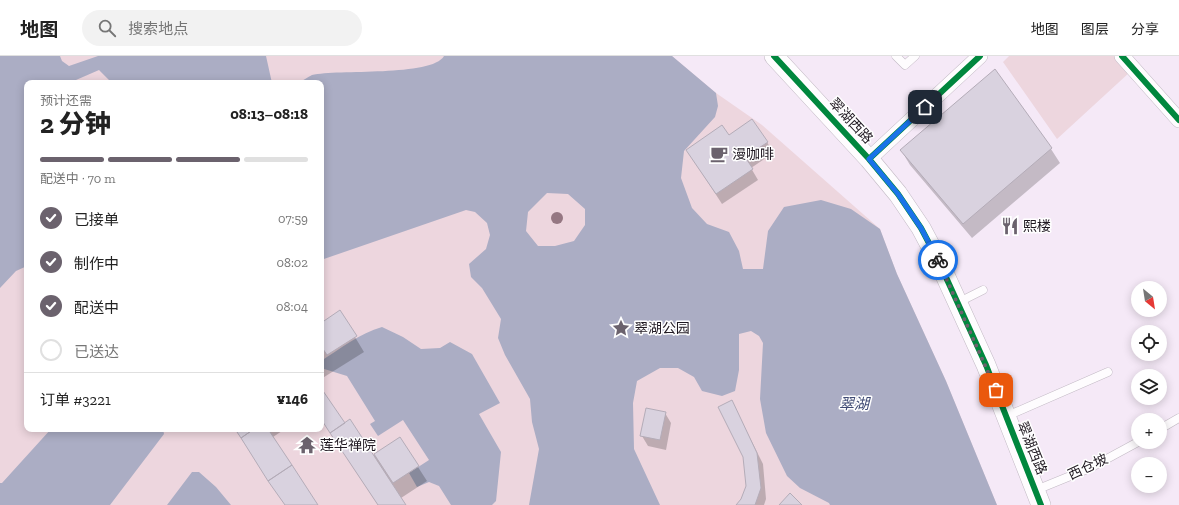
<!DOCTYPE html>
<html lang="zh">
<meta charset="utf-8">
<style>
:root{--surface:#fff;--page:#f2f2f2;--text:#222;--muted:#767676;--line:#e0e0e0;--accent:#6b626d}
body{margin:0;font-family:"Zilla Slab","Noto Sans SC",serif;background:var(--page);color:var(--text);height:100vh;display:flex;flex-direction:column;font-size:15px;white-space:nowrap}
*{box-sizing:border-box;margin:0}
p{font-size:13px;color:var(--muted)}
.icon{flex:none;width:22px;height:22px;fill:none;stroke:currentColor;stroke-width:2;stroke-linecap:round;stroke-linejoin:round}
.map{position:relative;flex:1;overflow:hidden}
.side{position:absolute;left:24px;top:24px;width:300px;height:352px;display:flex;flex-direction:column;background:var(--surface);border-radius:8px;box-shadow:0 2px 10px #0003}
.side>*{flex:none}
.needle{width:26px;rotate:150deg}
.fabs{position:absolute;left:1131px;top:225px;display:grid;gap:8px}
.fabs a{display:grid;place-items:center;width:36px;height:36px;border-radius:50%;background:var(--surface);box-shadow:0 2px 10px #0003;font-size:20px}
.pin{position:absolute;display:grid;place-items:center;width:34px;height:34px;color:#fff;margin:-17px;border-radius:8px;box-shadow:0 2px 6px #0006}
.courier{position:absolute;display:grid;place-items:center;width:40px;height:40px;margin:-20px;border:3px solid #1a73e8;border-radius:50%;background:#fff;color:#222;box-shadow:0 1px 5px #0007}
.head em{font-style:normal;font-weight:800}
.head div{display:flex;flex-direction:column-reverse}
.head{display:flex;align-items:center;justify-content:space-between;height:68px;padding:0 16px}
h1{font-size:26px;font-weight:800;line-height:30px}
.bar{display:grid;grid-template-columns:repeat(4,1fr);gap:6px 4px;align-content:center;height:48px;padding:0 16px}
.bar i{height:5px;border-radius:3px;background:var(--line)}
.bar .current{background:var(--accent)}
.bar p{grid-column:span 4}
.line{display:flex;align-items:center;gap:10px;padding:0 16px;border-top:1px solid var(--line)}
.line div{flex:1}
ol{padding:0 16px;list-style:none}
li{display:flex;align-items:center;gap:12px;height:44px}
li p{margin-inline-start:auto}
li .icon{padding:4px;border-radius:50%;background:var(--accent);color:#fff;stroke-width:4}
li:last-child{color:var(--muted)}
li i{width:22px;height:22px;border:2px solid var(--line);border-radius:50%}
header{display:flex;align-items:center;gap:24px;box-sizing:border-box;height:56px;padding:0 20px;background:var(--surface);border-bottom:1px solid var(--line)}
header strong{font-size:19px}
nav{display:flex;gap:22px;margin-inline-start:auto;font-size:14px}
.search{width:280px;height:36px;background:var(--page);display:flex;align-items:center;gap:10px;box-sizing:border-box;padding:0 14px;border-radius:22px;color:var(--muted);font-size:15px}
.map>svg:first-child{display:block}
.green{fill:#edd6de;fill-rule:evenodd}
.water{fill:#abadc4;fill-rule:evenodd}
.shadow{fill:#0003}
.building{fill:#d9d2df;stroke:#b4acb8}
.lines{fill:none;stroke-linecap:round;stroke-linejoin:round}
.service-casing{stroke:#c2b9c4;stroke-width:9}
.minor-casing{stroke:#c2b9c4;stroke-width:16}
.tertiary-casing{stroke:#c2b9c4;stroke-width:20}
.service{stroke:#fefcfe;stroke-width:8}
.minor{stroke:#fefcfe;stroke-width:15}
.tertiary{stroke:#fefcfe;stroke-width:19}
.cycleway-casing{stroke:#fff;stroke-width:8}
.cycleway{stroke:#00873e;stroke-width:6}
.tree{fill:#957782}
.done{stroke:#6b626d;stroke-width:4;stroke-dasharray:0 7.2}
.route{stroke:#1a73e8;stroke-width:5}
.labels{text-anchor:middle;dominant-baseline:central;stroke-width:3;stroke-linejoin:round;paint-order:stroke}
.street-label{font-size:14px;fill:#201922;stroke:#fff}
.poi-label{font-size:14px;fill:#201922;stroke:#fff;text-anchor:start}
.water-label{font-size:15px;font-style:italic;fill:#3f4a74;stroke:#fff}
</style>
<header>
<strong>地图</strong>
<div class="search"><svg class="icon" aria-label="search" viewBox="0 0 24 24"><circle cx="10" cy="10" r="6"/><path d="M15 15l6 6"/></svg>搜索地点</div>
<nav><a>地图</a><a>图层</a><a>分享</a></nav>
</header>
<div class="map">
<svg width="1179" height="449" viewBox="0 0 1179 449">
<rect width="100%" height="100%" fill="#f5e9f7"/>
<path class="green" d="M0,0h672l44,37 46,32 118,104 17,45 49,107 51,124h-997zM27,27h294v346h-294z
M1009,0h106l15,16 -73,67 -54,-77z"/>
<path class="water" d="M0,0h60l2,5 7,5 29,-10h168l6,27h-160l-13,-13 -23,10 -2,3h-47v183l-11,5 -16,17z
M444,0h228l44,37 2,13 -3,11 -31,34 -3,27 11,30 15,16 22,8 10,19 4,18h20l5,-38 16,-24 37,-7 30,9 29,20 17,45 49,107 51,124h-167l-1,-2 -29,-15 -13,-12 -21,-43 -6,-34 3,-56 -4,-7 -8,-5 -12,3v36l-4,21 -13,5 -20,-5 -8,-14 -16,-9h-18l-23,13 -4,22 1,46 26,56h-131l10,-56 -7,-27 -2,-23 -25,-44 -7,-17 3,-19 -19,-31 -11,-11 -2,-13 17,-15 4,-14 -3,-12 -12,-11 -9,-2 -145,50v-177h-22c4,-3 9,-6 13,-8 25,-6 120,2 132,-19zM547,137l21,1 17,15v16l-11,16 -19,5h-17l-12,-15 2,-19z
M382,271l21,10 18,12 19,-1 10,-6 22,12 28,49 -21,11 22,38 -5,49 -4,4h-41l-12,-19 -10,-4 -12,5 -8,-14 20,-13 -26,-40 -25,16 -8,-12 5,-3 -28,-45 -26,-8v-7c19,-12 39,-28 61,-34z
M51,373h112l1,5 -54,71h-110v-22h2z
M192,416h7l17,15 15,18h-64z"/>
<path class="shadow" d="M729,80l38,6 6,11 -22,15 7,12 -36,24 -35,-54z
M1051,93l9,14 -88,75 -62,-73 -9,-15z
M340,256l24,40 -43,27v-55z
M321,334l23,34 29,32 27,-17 27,42 -26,17 4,7h-27l-57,-86z
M737,356l26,52 3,35 -2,6h-27l5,-5 5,-14 -3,-30z
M665,357l6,10 -5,27 -18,-4 -6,-10z
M235,373h50l-12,8 44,68h-32z"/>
<path class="building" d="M995,13l57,79 -89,76 -63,-74z
M752,63l16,23 -23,15 8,12 -37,25 -30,-44 36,-25 7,10z
M340,254l17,26 -30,19 -6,-9v-23z
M321,332l24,35 -15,10 -9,-14z
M732,344l25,53 4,35 -6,17h-19l5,-6 5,-13 -3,-29 -25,-50z
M646,352l20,4 -6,28 -20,-4z
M350,363l56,86h-28l-48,-72z
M235,373h19l-13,9z
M254,373h14l24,36 -24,16 -27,-43z
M400,381l19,29 -26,17 -19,-29z
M292,409l26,40h-33l-17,-24z
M790,437l12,12h-23z"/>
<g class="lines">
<g class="service-casing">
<path id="service" d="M896,0l9,9 10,-9
M957,247l26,-13
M1007,360l101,-44
M1160,373l19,-11
M1036,434l54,-22 48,-26"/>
</g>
<g class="minor-casing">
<path id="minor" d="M1122,0l57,64
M869,103l111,-103"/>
</g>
<g class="tertiary-casing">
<path id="tertiary" d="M774,0l95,103 29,35 23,34 18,34 47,103 55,140"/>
</g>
<use href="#service" class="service"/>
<use href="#minor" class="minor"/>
<use href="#tertiary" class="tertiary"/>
<g class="cycleway-casing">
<path id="cycleway" d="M774,0l95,103 29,35 23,34 18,34 47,103 55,140
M1122,0l57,64
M869,103l111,-103"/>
</g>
<use href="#cycleway" class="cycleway"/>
</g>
<circle class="tree" cx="557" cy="162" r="6"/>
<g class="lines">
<path class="done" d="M938,204l58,130"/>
<path class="route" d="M925,51l-56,52 29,35 23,34 17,32"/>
</g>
<defs>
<g id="cafe-bare" transform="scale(1.38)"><path d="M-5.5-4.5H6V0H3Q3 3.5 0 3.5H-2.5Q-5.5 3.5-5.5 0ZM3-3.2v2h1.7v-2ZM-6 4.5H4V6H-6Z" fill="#6b626d" stroke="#fff" stroke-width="2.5" paint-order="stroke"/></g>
<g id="restaurant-bare" transform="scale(1.38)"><path d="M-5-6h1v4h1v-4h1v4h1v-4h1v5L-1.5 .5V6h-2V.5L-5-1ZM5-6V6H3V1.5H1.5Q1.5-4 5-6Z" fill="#6b626d" stroke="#fff" stroke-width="2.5" paint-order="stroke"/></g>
<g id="sight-bare" transform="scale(1.38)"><path d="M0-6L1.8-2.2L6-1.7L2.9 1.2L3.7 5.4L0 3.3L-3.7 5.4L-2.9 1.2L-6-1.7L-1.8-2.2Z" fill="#6b626d" stroke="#fff" stroke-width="2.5" paint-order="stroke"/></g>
<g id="temple-bare" transform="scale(1.38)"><path d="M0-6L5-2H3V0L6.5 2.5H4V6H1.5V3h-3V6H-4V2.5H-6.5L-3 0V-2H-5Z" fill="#6b626d" stroke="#fff" stroke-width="2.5" paint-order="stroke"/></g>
</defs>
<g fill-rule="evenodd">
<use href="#cafe-bare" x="719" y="98"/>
<use href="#restaurant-bare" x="1010" y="170"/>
<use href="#sight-bare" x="621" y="272"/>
<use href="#temple-bare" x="307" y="389"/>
</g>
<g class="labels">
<g class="street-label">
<text transform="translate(851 65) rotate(47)">翠湖西路</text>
<text transform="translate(1032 392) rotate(68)">翠湖西路</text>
<text transform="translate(1088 411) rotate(-25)">西仓坡</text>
</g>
<g class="poi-label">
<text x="732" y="98">漫咖啡</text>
<text x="1023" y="170">熙楼</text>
<text x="634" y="272">翠湖公园</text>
<text x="320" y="389">莲华禅院</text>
</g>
<g class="water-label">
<text x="854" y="348">翠湖</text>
</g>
</g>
</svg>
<div class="fabs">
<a><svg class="needle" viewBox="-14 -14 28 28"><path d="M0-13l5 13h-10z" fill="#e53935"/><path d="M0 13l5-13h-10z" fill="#767676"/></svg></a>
<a><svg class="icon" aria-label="locate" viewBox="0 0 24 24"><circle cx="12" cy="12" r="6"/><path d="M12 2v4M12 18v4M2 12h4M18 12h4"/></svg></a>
<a><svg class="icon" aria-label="layers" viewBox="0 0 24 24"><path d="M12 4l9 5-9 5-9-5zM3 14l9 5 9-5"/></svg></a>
<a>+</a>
<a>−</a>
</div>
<div class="pin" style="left:996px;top:334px;background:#ea580c"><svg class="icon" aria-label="bag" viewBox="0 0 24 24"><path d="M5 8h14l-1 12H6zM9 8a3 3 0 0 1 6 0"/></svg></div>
<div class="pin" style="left:925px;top:51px;background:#1f2937"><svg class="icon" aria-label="home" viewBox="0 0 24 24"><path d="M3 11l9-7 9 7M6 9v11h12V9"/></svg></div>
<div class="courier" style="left:938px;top:204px"><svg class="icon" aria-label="bike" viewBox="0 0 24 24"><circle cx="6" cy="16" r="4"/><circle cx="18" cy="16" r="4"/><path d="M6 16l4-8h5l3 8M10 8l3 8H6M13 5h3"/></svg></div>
<section class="side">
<div class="head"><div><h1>2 分钟</h1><p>预计还需</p></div><em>08:13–08:18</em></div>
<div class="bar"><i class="current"></i><i class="current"></i><i class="current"></i><i></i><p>配送中 · 70 m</p></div>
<ol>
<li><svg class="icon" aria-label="check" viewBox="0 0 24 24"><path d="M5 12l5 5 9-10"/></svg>已接单<p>07:59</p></li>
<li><svg class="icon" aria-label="check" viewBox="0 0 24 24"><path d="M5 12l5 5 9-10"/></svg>制作中<p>08:02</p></li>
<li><svg class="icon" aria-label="check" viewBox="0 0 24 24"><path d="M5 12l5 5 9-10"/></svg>配送中<p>08:04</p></li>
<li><i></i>已送达</li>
</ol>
<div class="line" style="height:52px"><div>订单 #3221</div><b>¥146</b></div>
</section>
</div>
